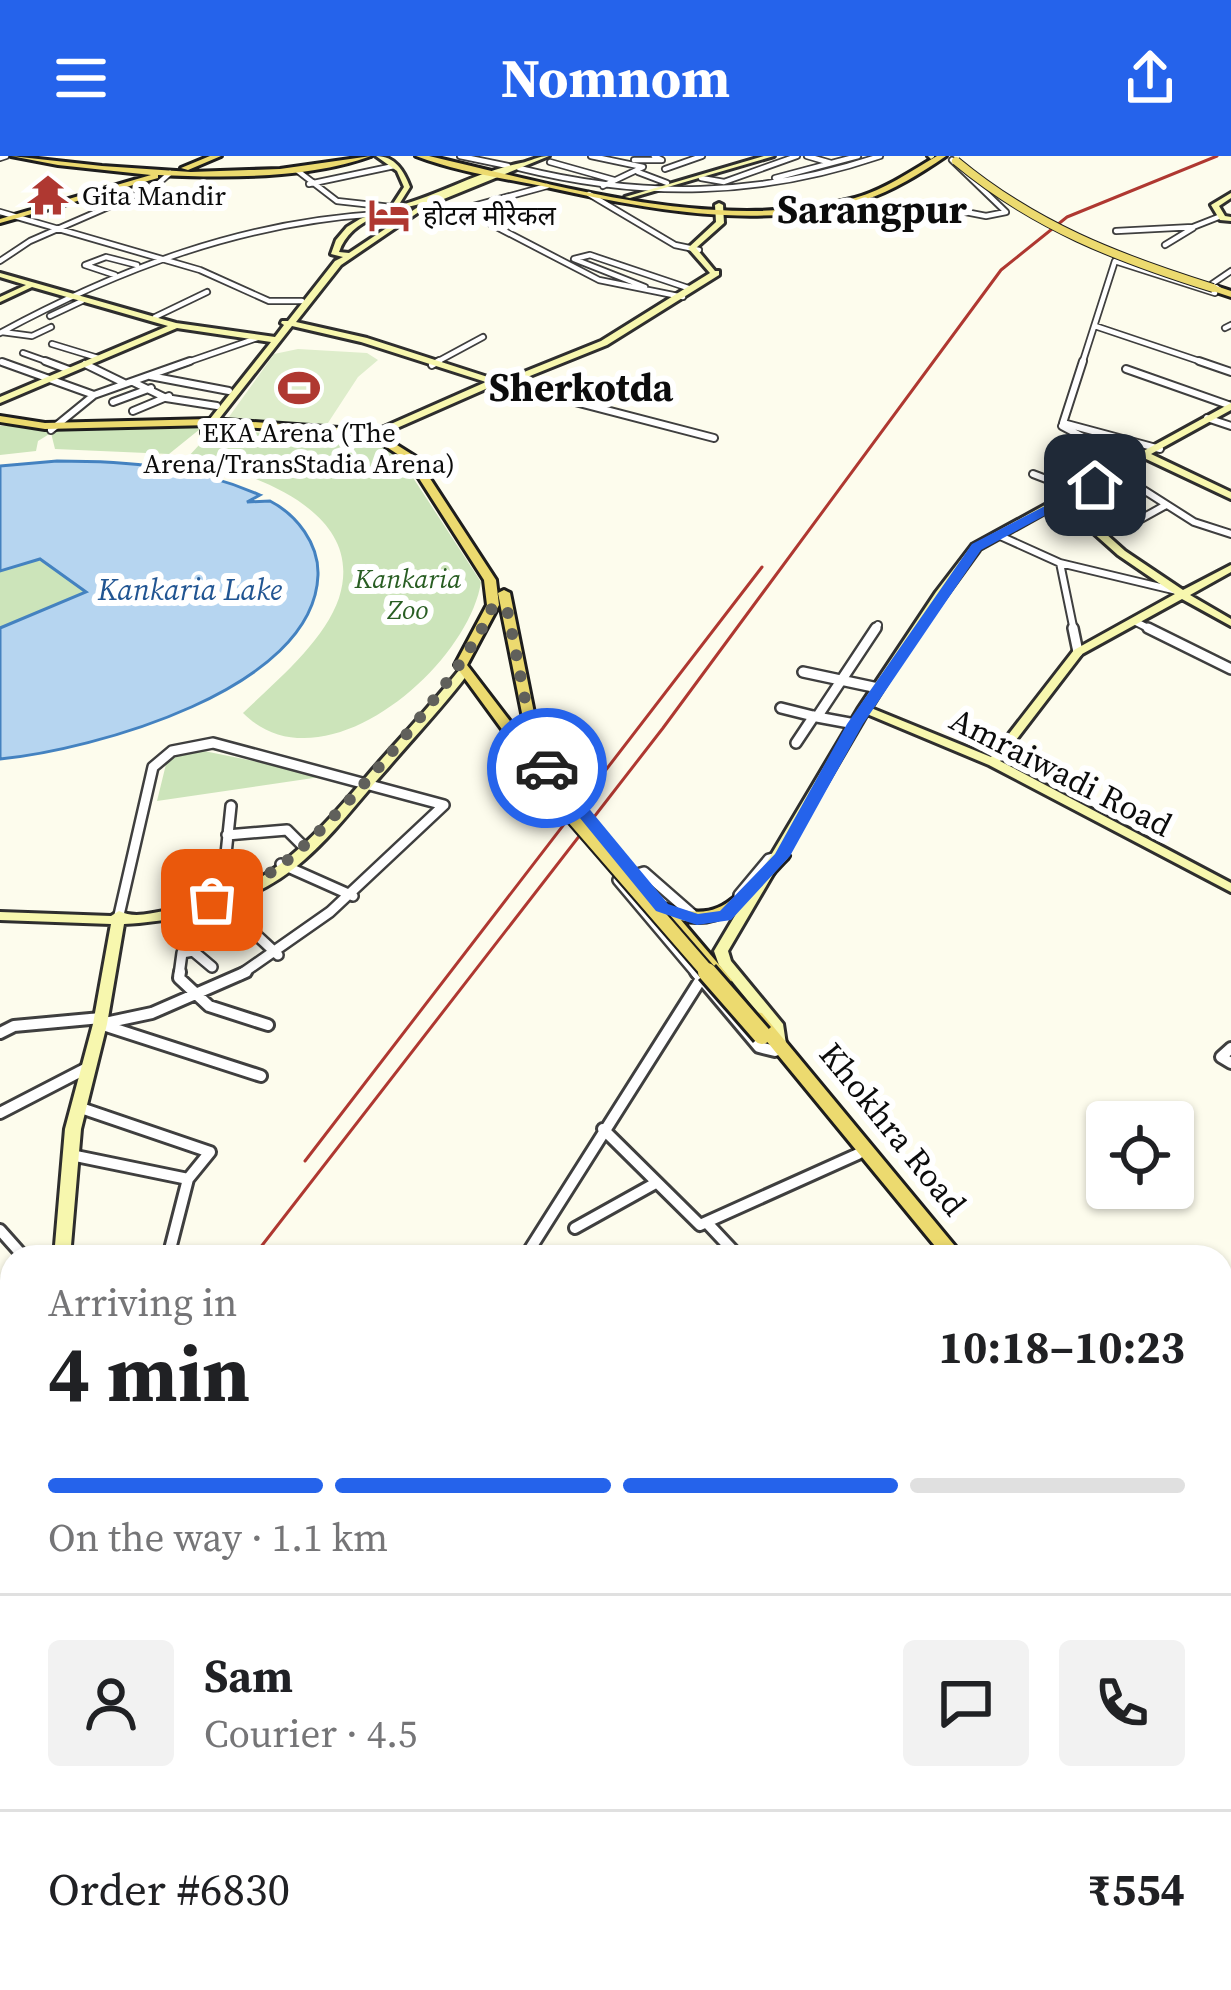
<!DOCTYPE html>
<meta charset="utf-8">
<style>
:root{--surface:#fff;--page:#f2f2f2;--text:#202124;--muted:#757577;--line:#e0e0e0;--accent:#2563eb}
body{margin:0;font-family:"Source Serif 4","Noto Sans Devanagari",serif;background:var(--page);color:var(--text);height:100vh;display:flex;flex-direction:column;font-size:45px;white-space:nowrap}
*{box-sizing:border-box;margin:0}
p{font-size:39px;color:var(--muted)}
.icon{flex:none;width:66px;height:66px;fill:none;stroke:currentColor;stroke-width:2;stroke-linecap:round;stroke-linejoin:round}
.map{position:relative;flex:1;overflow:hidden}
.details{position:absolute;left:0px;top:1089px;width:1233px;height:747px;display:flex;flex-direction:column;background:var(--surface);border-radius:36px 36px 0 0;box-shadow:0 3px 9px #0004}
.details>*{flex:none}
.buttons{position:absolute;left:1086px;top:945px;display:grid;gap:24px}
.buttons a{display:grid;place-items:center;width:108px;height:108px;border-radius:12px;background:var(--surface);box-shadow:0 3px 9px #0004;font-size:60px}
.pin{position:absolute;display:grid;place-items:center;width:102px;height:102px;color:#fff;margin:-51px;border-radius:24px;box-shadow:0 6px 18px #0006}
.courier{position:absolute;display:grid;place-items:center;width:120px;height:120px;margin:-60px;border:9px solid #2563eb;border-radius:50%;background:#fff;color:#222;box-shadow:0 3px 15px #0007}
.headline em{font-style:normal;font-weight:700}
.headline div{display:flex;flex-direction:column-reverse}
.headline{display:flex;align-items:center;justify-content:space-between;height:204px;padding:0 48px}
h1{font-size:78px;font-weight:700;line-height:90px}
.bar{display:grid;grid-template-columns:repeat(4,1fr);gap:18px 12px;align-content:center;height:144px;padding:0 48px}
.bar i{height:15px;border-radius:9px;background:var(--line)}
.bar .current{background:var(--accent)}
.bar p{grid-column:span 4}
.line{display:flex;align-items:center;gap:30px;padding:0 48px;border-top:3px solid var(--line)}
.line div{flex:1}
.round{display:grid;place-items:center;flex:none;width:126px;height:126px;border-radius:12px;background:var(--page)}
header{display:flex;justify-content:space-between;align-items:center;height:156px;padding:0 48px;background:var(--accent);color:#fff;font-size:54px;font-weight:700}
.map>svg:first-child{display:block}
.green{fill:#cce4ba}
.pitch{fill:#deedcb}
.water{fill:#b6d5f0;stroke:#4482c0;stroke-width:3}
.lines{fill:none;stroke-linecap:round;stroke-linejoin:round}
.street-far4-casing{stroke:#3f3f3f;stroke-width:8}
.street-far3-casing{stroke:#3f3f3f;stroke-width:10}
.street-far2-casing{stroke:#3f3f3f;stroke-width:14}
.street-far1-casing{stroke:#3f3f3f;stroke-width:16}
.street-casing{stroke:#3f3f3f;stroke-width:21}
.secondary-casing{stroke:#2e2e2e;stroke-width:6}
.primary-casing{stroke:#1d1d1d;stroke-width:6}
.street-far4{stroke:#fff;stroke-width:4.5}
.street-far3{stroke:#fff;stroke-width:6}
.street-far2{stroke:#fff;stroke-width:9}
.street-far1{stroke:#fff;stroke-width:10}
.street{stroke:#fff;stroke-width:15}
.secondary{fill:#f7f7ae;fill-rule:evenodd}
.primary{fill:#ecda6f;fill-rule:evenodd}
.rail-far1{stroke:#af3831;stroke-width:3}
.rail{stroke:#af3831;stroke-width:4.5}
.primary-bridge-far2-casing{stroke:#1d1d1d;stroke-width:10;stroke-linecap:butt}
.primary-bridge-far1-casing{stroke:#1d1d1d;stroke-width:18;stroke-linecap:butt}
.primary-bridge-casing{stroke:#1d1d1d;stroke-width:24;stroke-linecap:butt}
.primary-bridge-far2{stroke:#ecda6f;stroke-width:8}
.primary-bridge-far1{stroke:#ecda6f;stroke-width:14}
.primary-bridge{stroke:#ecda6f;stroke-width:18}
.route{fill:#2563eb}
.done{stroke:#60605b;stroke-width:12;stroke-dasharray:0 21.6}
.labels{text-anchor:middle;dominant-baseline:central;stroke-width:12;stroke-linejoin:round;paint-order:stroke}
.far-poi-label{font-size:27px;fill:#0c0c0c;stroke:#fff;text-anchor:start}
.far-park-label{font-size:27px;font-style:italic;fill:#295e23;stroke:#fff}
.far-water-label{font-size:30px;font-style:italic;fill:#215592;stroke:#fff}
.street-label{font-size:33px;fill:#0c0c0c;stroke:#fff}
.far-district-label{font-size:39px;font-weight:bold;fill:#0c0c0c;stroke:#fff}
</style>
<header><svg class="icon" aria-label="menu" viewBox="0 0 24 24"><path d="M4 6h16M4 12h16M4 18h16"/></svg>Nomnom<svg class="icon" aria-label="share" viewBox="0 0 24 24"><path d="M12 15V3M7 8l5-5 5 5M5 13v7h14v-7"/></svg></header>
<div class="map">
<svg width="1231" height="1834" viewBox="0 0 1231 1834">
<rect width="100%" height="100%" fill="#fdfced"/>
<path class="green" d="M205,269l-36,29 -114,-5 -4,-16 -13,8 -2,10 -36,4v-29z
M214,273l158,13 23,8 86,132c-13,85 -159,210 -238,131 32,-31 81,-71 96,-115 28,-88 -87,-125 -152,-140z
M40,403l46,33 -86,36v-57z
M194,593l133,27 -170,25 11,-45z"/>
<path class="pitch" d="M298,193l69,4 11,7 -20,17 -34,52 -98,-8 48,-67z"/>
<path class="water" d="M57,305c71,0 137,5 203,34l-13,7 23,-1c27,14 49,43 48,74 -4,115 -226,175 -318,184v-131l86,-36 -46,-33 -40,12v-105z"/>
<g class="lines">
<g class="street-far4-casing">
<path id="street-far4" d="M460,0l48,10
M591,0l52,11 -40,19
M807,0l24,7
M0,2l6,-2
M634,4h28l-8,-4
M550,6l64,18
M519,12c124,31 240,29 361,-12
M665,13l37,-13
M298,15l39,30 54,6
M638,16l29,11
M701,22l23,4 73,-26
M775,22l83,-22
M309,28l85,-18
M589,38l86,51 24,5
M839,48l106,4 41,8 20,-4 -54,-52
M421,52l41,1 137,71 84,17
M462,53l85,-23
M0,56l200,58 69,31h33
M1116,75l77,-4 28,-11
M1165,89l28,-17
M0,105l30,-20 124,-54 16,-14
M115,119l-30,-10 21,-8 31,8
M645,131l-71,-28 16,-4 98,33
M1220,134l-8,-6 19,-13
M50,160l32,-15
M155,161l52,-25
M1095,170l113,38
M1225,172l6,-3
M2,176l30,4 19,-9
M0,177c118,-64 243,-111 378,-119
M52,188l46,14
M23,197l31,11
M2,206l6,2
M182,208l75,-26
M433,208l50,-27
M1082,208l33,-103 100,32"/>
</g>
<g class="street-far3-casing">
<path id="street-far3" d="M45,205l24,9
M1083,205l-20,62 97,26
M1199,205l32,11
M2,206l92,33
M85,208l39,19
M432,209l7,-4
M1126,213l105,37
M150,220l79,15
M133,226l33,16 51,8
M506,228l208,54
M113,246l38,-14
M133,255l36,-15
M1207,262l24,8
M1062,270l36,19 -18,12
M51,274l43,-35 96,-34
M1098,289l50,11
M1117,317l77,49 37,12
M1033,318l47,18
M1128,370l38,-21
M998,379l62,28 117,28
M1060,407l14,68
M1136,466l18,9
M874,475l4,-6"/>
</g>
<g class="street-far2-casing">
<path id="street-far2" d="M1073,472l5,24
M1148,472l83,41
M803,516l75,16
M781,552l36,9
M855,568l-38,-7 59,-89
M796,587l18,-27
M231,650l-10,96 57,53
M227,679l60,-5 15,15
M281,708l72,32
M739,739l30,-36 12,-3
M692,758l-48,-42 -26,8 80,95
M119,759l34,-148 19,-16 41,-8 231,62 -114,107 -90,63
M179,819l3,-22 11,-2 19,16"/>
</g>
<g class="street-far1-casing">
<path id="street-far1" d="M180,816l-1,6 30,28 59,19
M696,816l63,75 16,4
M100,868l52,-11 94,-41
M103,869l158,51
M0,877l14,-7 87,-8
M1231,892l-10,9 10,6
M0,957l87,-45
M603,973l97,96 158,-71
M71,999l117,24 22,-27 -132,-45
M709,1069l30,32
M575,1072l79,-44
M0,1074l24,27
M168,1101l20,-78
M525,1101l174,-275
M927,1101l9,-6
M0,1153l12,-8"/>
</g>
<g class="street-casing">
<path id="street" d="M0,1528l12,7
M0,1582l12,7
M915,1824l7,10
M1014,1824l8,10
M1089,1824l7,10
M1161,1824l8,10
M363,1834l2,-10"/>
</g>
<g class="secondary-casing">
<path id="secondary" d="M376,0c19,0 28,15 34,31l-12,19c44,-12 78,-34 123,-43 10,-2 17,-7 28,-7l-120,49 -88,60 -45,57 71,16 130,42v4l-116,51h-6v-4l111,-49 -125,-40 -69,-16 -84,107h-6v-4l69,-87 -94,-14 -177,75v-6l168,-71 -136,-39 -32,15v-5l26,-12 -26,-8v-4l176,50 99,14 9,-12 -3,-2 1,-2h6l47,-60 8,-4 -12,-3 5,-14 11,-13 13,-8 31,-12 13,-20 -7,-16zM424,47l-75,50 -10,-1c12,-35 53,-41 85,-49z
M764,0h10l-144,42 -5,-1z
M928,0h6v1l-3,2z
M1231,37v5l-12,8 6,10 6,1v4l-11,-1 -9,-15z
M719,47l4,2 1,18 -28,25 19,23h4v4l-112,70 -97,39h-6v-4l97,-39 109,-68 -22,-25 28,-26 -1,-17z
M1231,247v7l-80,44 80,38v7l-87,-41 -76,42 57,51 58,39 48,-25v7l-41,23 41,24v7l-49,-27 -100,55 -82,107 231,122v9l-242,-127 -122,-51 -139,237 3,10 52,63 3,20 -2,4h-10l-3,-19 -52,-64 -5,-14 144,-242 78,-117 36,-47zM1061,348l57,51 57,39 -101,56 -83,107 -120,-49 40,-64 69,-95z
M464,512l6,3c-26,35 -56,66 -84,99 -27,30 -51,63 -82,90 -50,44 -114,60 -180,64l-17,100 -26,105 -11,128h-16l11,-128 28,-105 18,-100 -111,-4v-8l111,4 8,-5c13,7 30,3 45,0 103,-15 146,-69 210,-143 29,-33 59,-65 86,-99z
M1231,1153v14l-10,2v-14z
M12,1309c0,14 3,29 -12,34 0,-14 0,-29 12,-34z
M0,1792l12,6v26h54l7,10 -65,-2 -4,-8 2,-5 -6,-3z
M735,1824h42l-4,8 -4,2h-42l4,-8z"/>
</g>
<g class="primary-casing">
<path id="primary" d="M11,0l91,10 89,6 89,-3 91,-13c-63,23 -146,22 -213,19v3l-158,45v-4l151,-44 -93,-10z
M210,0h11l-33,14 -7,-2z
M416,0h13c134,31 290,78 426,42 29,-8 56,-27 82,-42h9c-25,17 -53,35 -82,44 -104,32 -218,9 -322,-14 -41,-8 -87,-15 -126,-30z
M1213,129l18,6v6l-21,-7z
M0,260l45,7 166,-4 171,12 -1,4 35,22 80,123 3,25 -32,60 49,64 -7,4 -5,-1 -49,-67 32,-60 -3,-25 -76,-119 -32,-21v-4l-165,-11 -166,4 -45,-7z
M504,434l6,3 26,130 -6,4 -6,-4 -26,-130z
M782,696l7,4 -2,3c-31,31 -56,73 -106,61l51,60 -2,4h-12l-63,-76 7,-5c62,26 75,-11 115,-50z
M756,856l6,1 202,244h-20l-194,-236 -2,-4z
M1221,1626l8,4 2,3v84l-10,-7z"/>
</g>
<use href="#street-far4" class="street-far4"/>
<use href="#street-far3" class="street-far3"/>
<use href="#street-far2" class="street-far2"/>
<use href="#street-far1" class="street-far1"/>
<use href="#street" class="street"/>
<use href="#secondary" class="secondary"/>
<use href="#primary" class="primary"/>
<path class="rail-far1" d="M305,1005l457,-594
M253,1101l410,-529 338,-458 66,-53 150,-61"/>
<path class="rail" d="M0,1415l12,-16
M0,1458l12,-18"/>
<g class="primary-bridge-far2-casing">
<path id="primary-bridge-far2" d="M956,5c78,65 161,97 257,127"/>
</g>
<g class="primary-bridge-far1-casing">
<path id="primary-bridge-far1" d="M530,567l9,35 41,50
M509,573l30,49 171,197"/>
</g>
<g class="primary-bridge-casing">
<path id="primary-bridge" d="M707,816l55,63"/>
</g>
<use href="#primary-bridge-far2" class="primary-bridge-far2"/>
<use href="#primary-bridge-far1" class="primary-bridge-far1"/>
<use href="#primary-bridge" class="primary-bridge"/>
</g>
<path class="route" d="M1091,326l10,3 -120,65 -118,174 -73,132 -59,64 -34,5 -41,-14 -117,-143 14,-3 115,139 30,10 22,-3 55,-57 72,-130 125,-180z"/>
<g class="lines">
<path class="done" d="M212,744c19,-8 40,-16 58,-27 56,-35 201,-206 223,-268l15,8 24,122 15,33"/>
</g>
<defs>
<g id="temple-bare" transform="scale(3.24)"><path d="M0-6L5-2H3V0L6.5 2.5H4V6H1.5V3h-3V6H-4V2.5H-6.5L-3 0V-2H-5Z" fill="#af3831" stroke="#fff" stroke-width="2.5" paint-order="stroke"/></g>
<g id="hotel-bare" transform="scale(3.24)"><path d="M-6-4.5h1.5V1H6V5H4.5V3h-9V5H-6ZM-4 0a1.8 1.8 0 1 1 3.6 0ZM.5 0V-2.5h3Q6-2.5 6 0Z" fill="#af3831" stroke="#fff" stroke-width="2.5" paint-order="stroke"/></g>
<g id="stadium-bare" transform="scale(3.24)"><path d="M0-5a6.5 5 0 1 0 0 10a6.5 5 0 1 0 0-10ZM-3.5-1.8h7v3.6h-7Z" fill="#af3831" stroke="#fff" stroke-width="2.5" paint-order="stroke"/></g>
</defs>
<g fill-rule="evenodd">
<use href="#temple-bare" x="48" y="39"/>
<use href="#hotel-bare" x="389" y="59"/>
<use href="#stadium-bare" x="299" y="232"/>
</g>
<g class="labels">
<g class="far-poi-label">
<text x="82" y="39">Gita Mandir</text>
<text x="423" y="59">होटल मीरेकल</text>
<text x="299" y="276" text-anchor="middle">EKA Arena (The<tspan x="299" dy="31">Arena/TransStadia Arena)</tspan></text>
</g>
<g class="far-park-label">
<text x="408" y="422">Kankaria<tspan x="408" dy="31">Zoo</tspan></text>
</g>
<g class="far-water-label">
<text x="190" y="433">Kankaria Lake</text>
</g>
<g class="street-label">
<text transform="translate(1061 616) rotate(27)">Amraiwadi Road</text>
<text transform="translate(893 973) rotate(51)">Khokhra Road</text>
</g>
<g class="far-district-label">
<text x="872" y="53">Sarangpur</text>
<text x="581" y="231">Sherkotda</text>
</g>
</g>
</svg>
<div class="buttons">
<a><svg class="icon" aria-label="locate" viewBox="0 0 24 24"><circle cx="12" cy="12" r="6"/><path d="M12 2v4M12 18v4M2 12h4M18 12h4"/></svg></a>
</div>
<div class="pin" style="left:212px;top:744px;background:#ea580c"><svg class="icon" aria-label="bag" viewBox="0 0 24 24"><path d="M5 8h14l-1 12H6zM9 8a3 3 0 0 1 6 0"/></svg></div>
<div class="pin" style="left:1095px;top:329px;background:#1f2937"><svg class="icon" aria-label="home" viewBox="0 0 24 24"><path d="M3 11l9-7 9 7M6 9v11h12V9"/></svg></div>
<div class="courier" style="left:547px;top:612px"><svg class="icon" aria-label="car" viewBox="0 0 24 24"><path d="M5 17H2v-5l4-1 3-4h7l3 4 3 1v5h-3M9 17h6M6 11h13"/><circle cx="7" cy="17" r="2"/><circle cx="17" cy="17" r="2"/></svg></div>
<section class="details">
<div class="headline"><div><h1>4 min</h1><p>Arriving in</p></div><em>10:18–10:23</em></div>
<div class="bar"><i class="current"></i><i class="current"></i><i class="current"></i><i></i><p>On the way · 1.1 km</p></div>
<div class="line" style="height:216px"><a class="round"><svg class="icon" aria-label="person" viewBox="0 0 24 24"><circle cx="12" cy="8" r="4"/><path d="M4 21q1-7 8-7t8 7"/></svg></a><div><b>Sam</b><p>Courier · 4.5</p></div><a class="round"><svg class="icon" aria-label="chat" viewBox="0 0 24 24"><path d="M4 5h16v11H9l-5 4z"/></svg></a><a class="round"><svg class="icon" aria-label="phone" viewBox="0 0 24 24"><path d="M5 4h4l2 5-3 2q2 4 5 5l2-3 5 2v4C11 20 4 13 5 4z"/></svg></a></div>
<div class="line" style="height:156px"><div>Order #6830</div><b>₹554</b></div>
</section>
</div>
